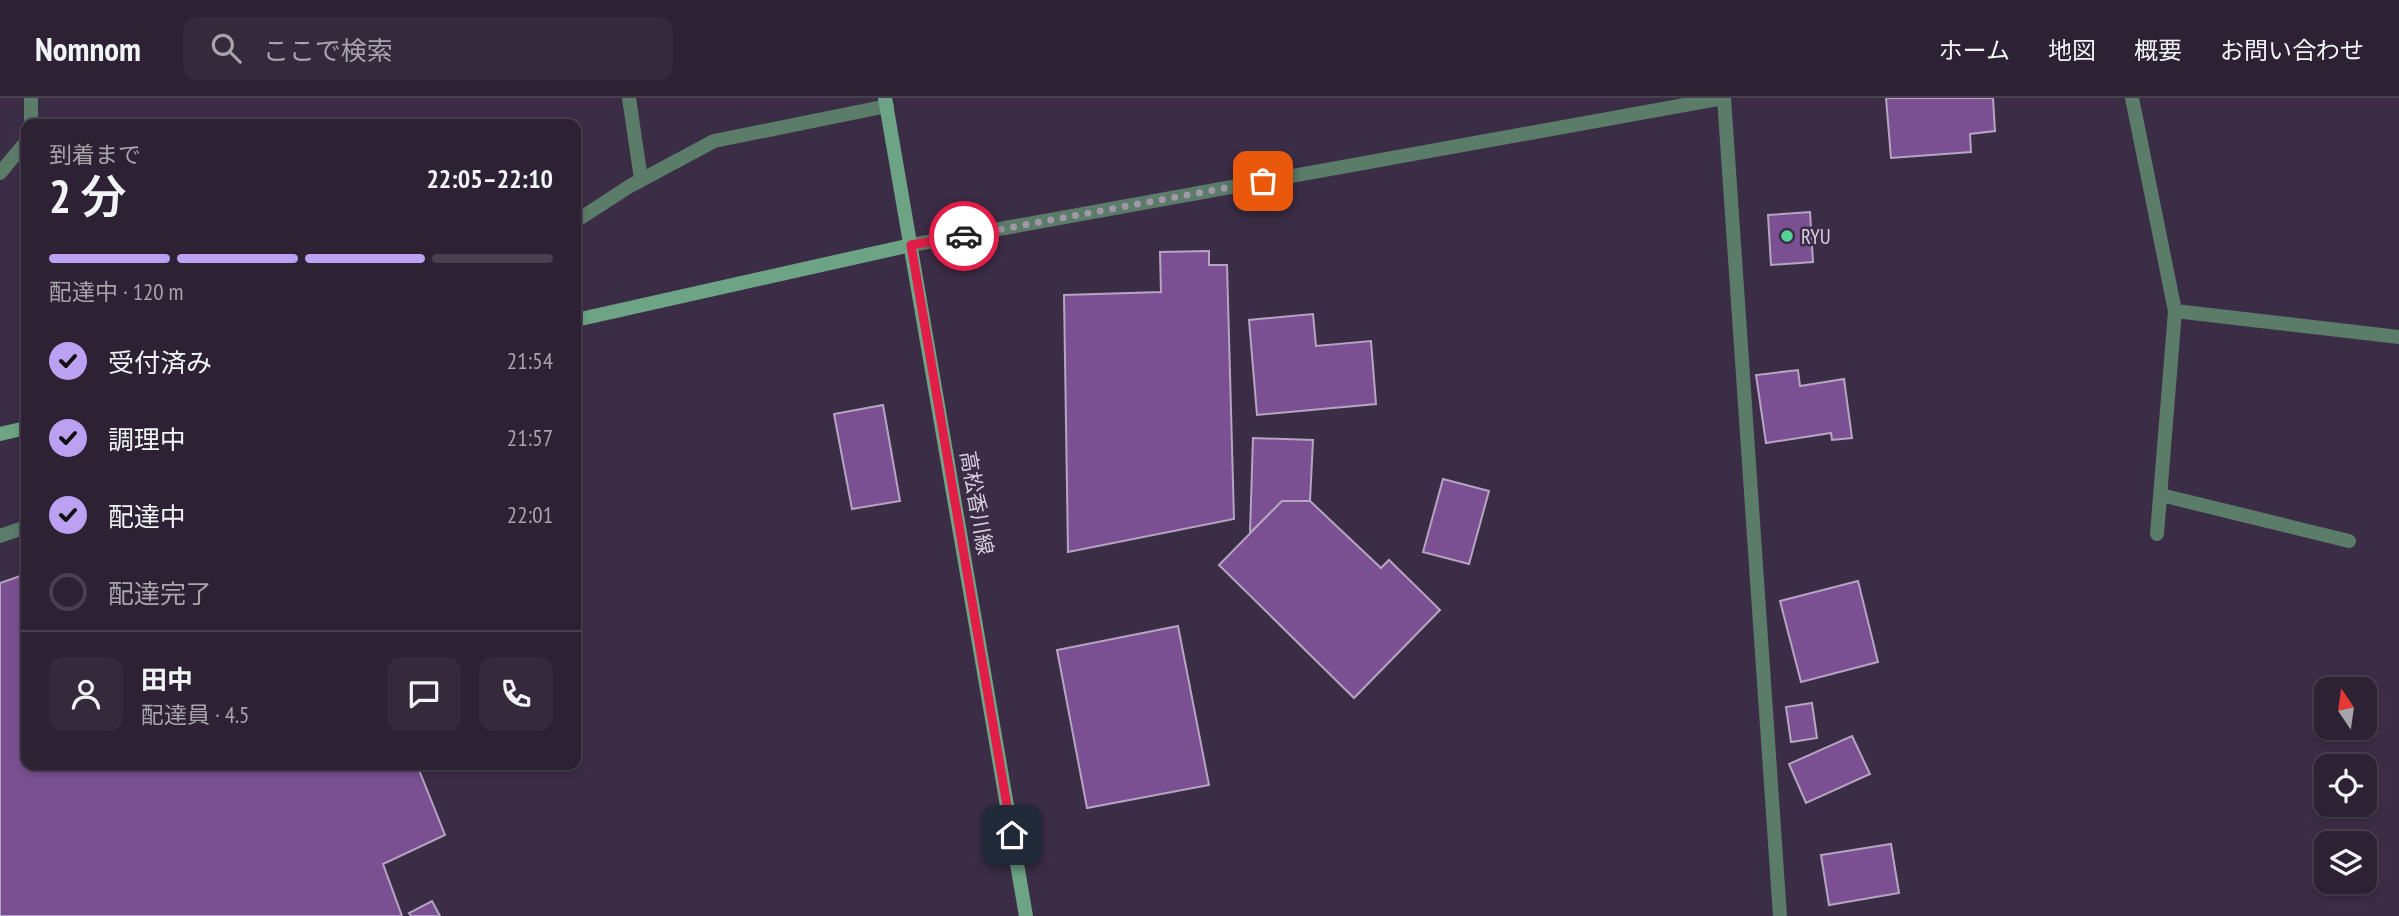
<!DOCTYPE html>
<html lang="ja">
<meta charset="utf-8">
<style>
:root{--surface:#2d2234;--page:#352a3c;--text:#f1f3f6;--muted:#a7a4ac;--line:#483f4f;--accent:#bca0f2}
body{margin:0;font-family:"PT Sans Narrow","Noto Sans JP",sans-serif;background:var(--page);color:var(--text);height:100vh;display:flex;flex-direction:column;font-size:26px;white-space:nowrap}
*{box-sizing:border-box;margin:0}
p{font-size:23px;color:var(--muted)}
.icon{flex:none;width:38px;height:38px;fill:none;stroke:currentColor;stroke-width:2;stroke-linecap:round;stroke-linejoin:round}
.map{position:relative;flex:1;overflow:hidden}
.side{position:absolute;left:21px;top:21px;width:560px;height:651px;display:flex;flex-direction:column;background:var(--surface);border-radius:14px;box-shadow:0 4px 10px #0003,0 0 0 2px var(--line)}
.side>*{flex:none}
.needle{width:46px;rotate:347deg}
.tools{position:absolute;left:2314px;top:579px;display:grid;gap:14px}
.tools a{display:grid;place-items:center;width:63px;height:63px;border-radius:14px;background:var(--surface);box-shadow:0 4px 10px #0003,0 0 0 2px var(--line);font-size:35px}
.pin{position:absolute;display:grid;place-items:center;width:60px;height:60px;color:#fff;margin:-30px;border-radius:14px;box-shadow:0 4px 10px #0006}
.courier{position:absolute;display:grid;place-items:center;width:70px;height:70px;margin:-35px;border:5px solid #e11d48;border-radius:50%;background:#fff;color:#222;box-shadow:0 2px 9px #0007}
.head em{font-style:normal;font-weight:600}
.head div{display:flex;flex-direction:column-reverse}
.head{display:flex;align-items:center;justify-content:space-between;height:119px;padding:0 28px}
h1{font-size:46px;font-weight:600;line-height:52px}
.bar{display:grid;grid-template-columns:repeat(4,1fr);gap:10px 7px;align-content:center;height:84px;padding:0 28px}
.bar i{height:9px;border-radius:5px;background:var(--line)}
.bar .current{background:var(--accent)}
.bar p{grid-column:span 4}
.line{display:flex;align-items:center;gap:18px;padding:0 28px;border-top:2px solid var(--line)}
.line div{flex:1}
.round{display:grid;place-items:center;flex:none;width:74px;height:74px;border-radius:14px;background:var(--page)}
ol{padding:0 28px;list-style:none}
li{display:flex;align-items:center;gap:21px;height:77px}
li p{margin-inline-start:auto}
li .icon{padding:7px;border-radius:50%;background:var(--accent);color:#111;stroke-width:4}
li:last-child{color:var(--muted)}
li i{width:38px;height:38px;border:4px solid var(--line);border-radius:50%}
header{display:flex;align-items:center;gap:42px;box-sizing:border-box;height:98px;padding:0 35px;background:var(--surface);border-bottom:2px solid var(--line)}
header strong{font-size:33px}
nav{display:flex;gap:38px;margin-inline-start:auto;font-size:24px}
.search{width:490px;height:63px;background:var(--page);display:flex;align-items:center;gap:18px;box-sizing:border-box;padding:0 24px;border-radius:14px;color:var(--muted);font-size:26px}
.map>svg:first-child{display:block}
.building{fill:#7a5092;stroke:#b6a4c2;stroke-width:2}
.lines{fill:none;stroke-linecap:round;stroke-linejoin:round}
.street{stroke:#5a7c68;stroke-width:14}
.secondary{stroke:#6ca485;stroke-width:14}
.done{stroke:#a297a9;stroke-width:7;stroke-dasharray:0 12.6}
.route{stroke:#e11d48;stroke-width:9}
.poi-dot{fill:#54d395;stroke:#3c2d46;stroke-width:2.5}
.labels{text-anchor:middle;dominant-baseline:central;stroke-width:5;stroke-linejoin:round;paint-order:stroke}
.poi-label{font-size:21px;fill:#d9d0df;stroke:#3c2d46;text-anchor:start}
.street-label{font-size:21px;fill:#d9d0df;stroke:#3c2d46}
</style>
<header>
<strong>Nomnom</strong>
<div class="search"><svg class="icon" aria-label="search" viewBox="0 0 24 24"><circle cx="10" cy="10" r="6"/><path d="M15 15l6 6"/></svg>ここで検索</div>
<nav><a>ホーム</a><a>地図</a><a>概要</a><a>お問い合わせ</a></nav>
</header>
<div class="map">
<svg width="2399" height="818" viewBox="0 0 2399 818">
<rect width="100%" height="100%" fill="#3c2d46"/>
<path class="building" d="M1886,0h107l2,33 -25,3 1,18 -80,6z
M1810,114l3,50 -42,3 -3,-50z
M1209,153v14h18l7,254 -166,33 -4,-257 97,-3 -1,-40z
M1313,216l3,32 55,-5 5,63 -119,11 -8,-95z
M1798,272l2,16 44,-7 8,59 -20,2 -1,-7 -65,10 -10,-68z
M883,307l17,96 -48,8 -18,-95z
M1253,340l60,2 -3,61h-28l-32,32z
M1443,381l46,12 -20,73 -46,-12z
M1282,403h28l71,67 8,-8 51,50 -86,88 -135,-133z
M26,476v191h391l28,70 -62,29 19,52h-402v-333z
M1858,483l20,81 -77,20 -21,-81z
M1178,528l31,159 -122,23 -30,-158z
M1812,605l5,35 -26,4 -5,-35z
M1852,638l18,38 -64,29 -17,-39z
M1891,746l8,49 -70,12 -8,-50z
M432,803l8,15h-29l-2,-3z"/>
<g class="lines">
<path class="street" d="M31,0v26
M629,0l12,81
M1724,0l56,818
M2132,0l43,213 -18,223
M0,75l26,-31
M576,123l54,-35 84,-45 173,-35
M911,147l812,-147
M2175,213l224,26
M2161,397l188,46
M0,438l26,-9"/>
<path class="secondary" d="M885,0l141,818
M576,222l335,-75
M0,336l26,-6"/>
</g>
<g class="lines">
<path class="done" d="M964,138l299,-55"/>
<path class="route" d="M964,138l-53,9 101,590"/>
</g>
<circle class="poi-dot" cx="1787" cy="138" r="7"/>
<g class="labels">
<g class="poi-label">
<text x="1801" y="138">RYU</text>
</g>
<g class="street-label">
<text transform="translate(977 405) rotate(80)">高松香川線</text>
</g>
</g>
</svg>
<div class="tools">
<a><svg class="needle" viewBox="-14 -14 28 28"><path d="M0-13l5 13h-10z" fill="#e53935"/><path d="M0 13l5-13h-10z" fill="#a7a4ac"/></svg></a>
<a><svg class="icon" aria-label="locate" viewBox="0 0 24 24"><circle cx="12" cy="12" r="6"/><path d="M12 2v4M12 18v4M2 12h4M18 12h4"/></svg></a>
<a><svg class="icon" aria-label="layers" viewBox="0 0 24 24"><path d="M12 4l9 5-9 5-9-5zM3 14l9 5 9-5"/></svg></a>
</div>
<div class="pin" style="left:1263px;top:83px;background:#ea580c"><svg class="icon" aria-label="bag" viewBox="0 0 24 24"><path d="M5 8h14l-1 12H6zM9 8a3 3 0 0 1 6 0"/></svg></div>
<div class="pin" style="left:1012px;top:737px;background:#1f2937"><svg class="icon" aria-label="home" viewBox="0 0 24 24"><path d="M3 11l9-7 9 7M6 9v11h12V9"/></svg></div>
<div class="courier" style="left:964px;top:138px"><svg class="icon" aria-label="car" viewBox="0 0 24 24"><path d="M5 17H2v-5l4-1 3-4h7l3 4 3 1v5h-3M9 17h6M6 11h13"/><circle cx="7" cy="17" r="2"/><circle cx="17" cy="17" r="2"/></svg></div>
<section class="side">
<div class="head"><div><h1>2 分</h1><p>到着まで</p></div><em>22:05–22:10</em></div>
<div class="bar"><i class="current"></i><i class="current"></i><i class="current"></i><i></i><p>配達中 · 120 m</p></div>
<ol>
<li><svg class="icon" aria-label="check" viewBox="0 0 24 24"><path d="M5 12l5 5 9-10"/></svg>受付済み<p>21:54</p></li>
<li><svg class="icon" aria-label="check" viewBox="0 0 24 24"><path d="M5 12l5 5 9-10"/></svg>調理中<p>21:57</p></li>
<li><svg class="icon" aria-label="check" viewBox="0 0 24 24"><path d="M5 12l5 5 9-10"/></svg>配達中<p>22:01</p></li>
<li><i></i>配達完了</li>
</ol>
<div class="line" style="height:126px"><a class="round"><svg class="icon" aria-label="person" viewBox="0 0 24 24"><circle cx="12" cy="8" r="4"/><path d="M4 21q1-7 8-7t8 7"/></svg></a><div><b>田中</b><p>配達員 · 4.5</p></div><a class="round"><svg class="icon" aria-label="chat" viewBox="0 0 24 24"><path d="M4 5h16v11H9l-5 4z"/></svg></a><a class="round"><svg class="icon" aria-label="phone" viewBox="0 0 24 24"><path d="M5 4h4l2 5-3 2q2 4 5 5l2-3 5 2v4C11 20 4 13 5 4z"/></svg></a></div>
</section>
</div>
